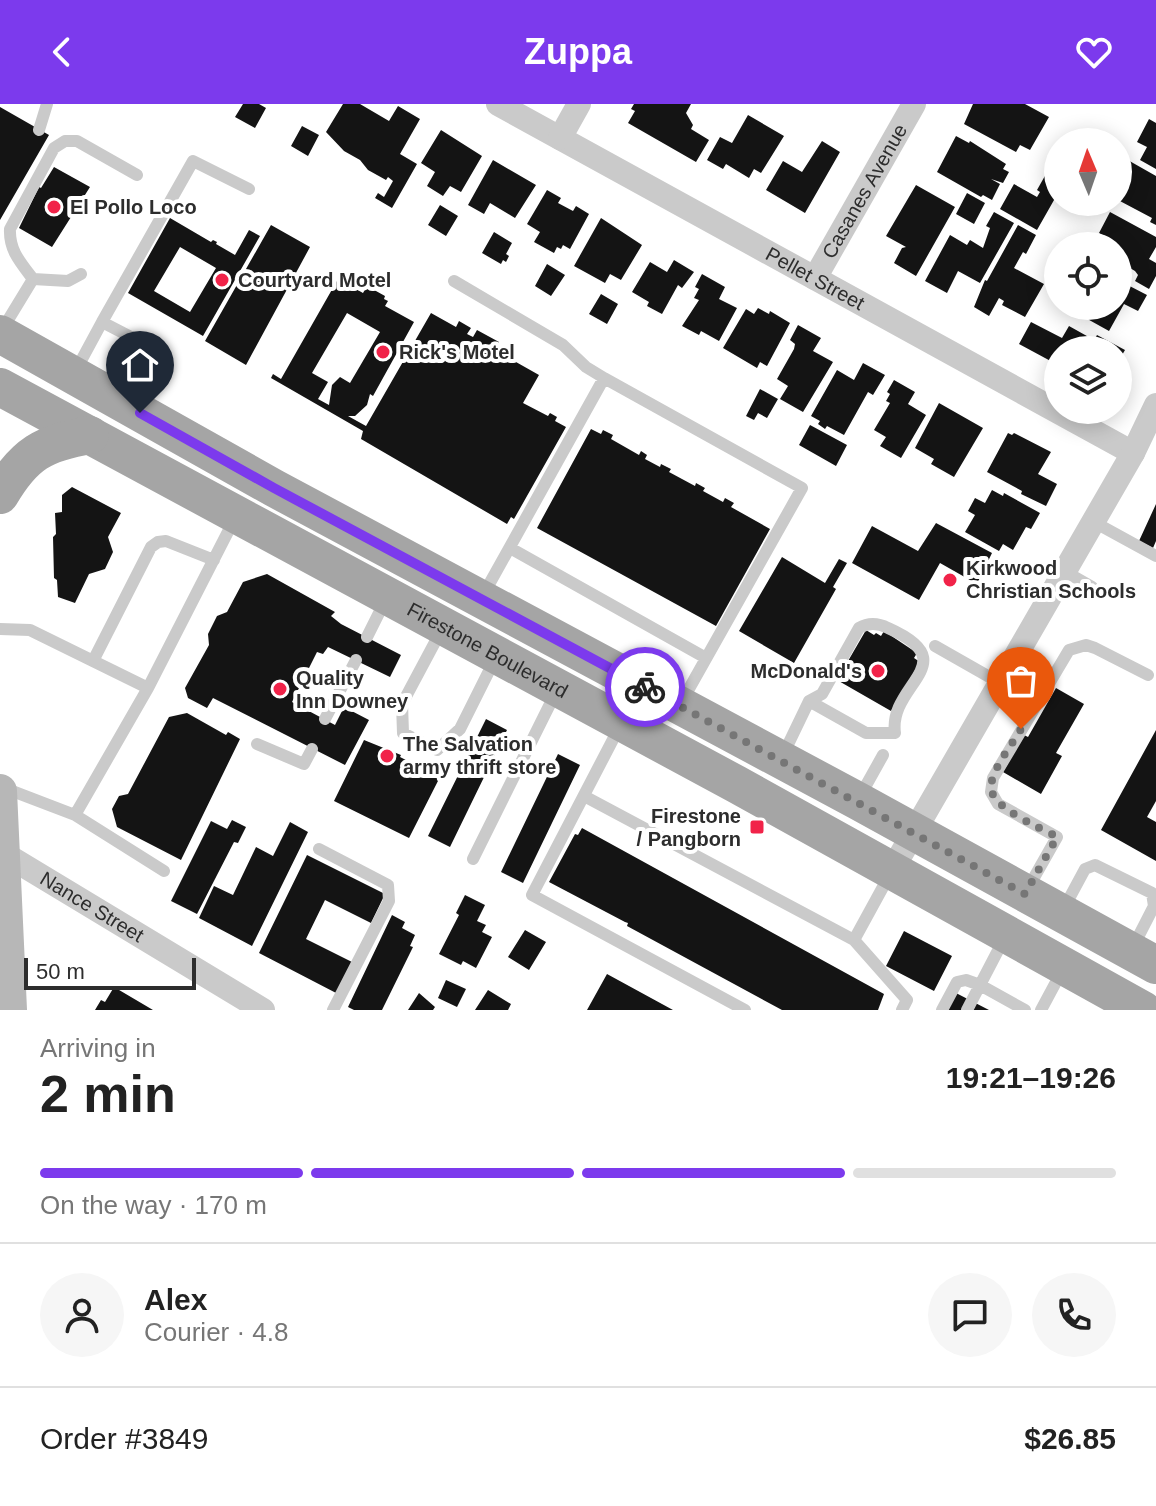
<!DOCTYPE html>
<meta charset="utf-8">
<style>
:root{--surface:#fff;--page:#f6f6f6;--text:#222;--muted:#767676;--line:#e0e0e0;--accent:#7c3aed}
body{margin:0;font-family:Helvetica,sans-serif;background:var(--page);color:var(--text);height:100vh;display:flex;flex-direction:column;font-size:30px;white-space:nowrap}
*{box-sizing:border-box;margin:0}
p{font-size:26px;color:var(--muted)}
.icon{flex:none;width:44px;height:44px;fill:none;stroke:currentColor;stroke-width:2;stroke-linecap:round;stroke-linejoin:round}
.map{position:relative;height:906px;overflow:hidden}
.details{display:flex;flex-direction:column;background:var(--surface);flex:1}
.details>*{flex:none}
.needle{width:52px;rotate:358deg}
.controls{position:absolute;left:1044px;top:24px;display:grid;gap:16px}
.controls a{display:grid;place-items:center;width:88px;height:88px;border-radius:50%;background:var(--surface);box-shadow:0 4px 20px #0003;font-size:40px}
.scale{position:absolute;left:24px;bottom:20px;width:172px;box-sizing:border-box;padding-left:8px;border:4px solid #2d2d2d;border-top:0;font-size:22px;line-height:28px;white-space:nowrap;color:#2d2d2d;-webkit-text-stroke:6px #fff;paint-order:stroke}
.pin{position:absolute;display:grid;place-items:center;width:68px;height:68px;color:#fff;margin:-82px -34px;border-radius:50% 50% 50% 0;rotate:-45deg;box-shadow:0 0 8px #0007}
.pin .icon{rotate:45deg}
.courier{position:absolute;display:grid;place-items:center;width:80px;height:80px;margin:-40px;border:6px solid #7c3aed;border-radius:50%;background:#fff;color:#222;box-shadow:0 2px 10px #0007}
.head em{font-style:normal;font-weight:800}
.head div{display:flex;flex-direction:column-reverse}
.head{display:flex;align-items:center;justify-content:space-between;height:136px;padding:0 40px}
h1{font-size:52px;font-weight:800;line-height:60px}
.bar{display:grid;grid-template-columns:repeat(4,1fr);gap:12px 8px;align-content:center;height:96px;padding:0 40px}
.bar i{height:10px;border-radius:6px;background:var(--line)}
.bar .selected{background:var(--accent)}
.bar p{grid-column:span 4}
.line{display:flex;align-items:center;gap:20px;padding:0 40px;border-top:2px solid var(--line)}
.line div{flex:1}
.round{display:grid;place-items:center;flex:none;width:84px;height:84px;border-radius:42px;background:var(--page)}
header{display:flex;justify-content:space-between;align-items:center;height:104px;padding:0 40px;background:var(--accent);color:#fff;font-size:36px;font-weight:800}
.map>svg:first-child{display:block}
.building{fill:#141414;fill-rule:evenodd}
.lines{fill:none;stroke-linecap:round;stroke-linejoin:round}
.service{stroke:#cacaca;stroke-width:12}
.minor{stroke:#cacaca;stroke-width:24}
.secondary{stroke:#b7b7b7;stroke-width:34}
.primary{stroke:#a5a5a5;stroke-width:38}
.done{stroke:#767676;stroke-width:8;stroke-dasharray:0 14.4}
.route{stroke:#7c3aed;stroke-width:10}
.poi-dot{fill:#f12349;stroke:#fff;stroke-width:3}
.labels{text-anchor:middle;dominant-baseline:central;stroke-width:8;stroke-linejoin:round;paint-order:stroke}
.street-label{font-size:20px;fill:#2d2d2d;stroke:#fff}
.poi-label{font-size:20px;font-weight:bold;fill:#2d2d2d;stroke:#fff;text-anchor:start}
</style>
<header><svg class="icon" aria-label="back" viewBox="0 0 24 24"><path d="M15 5l-7 7 7 7"/></svg>Zuppa<svg class="icon" aria-label="heart" viewBox="0 0 24 24"><path d="M12 20l-8-8c-3-5 5-10 8-4 3-6 11-1 8 4z"/></svg></header>
<div class="map">
<svg width="1156" height="906" viewBox="0 0 1156 906">
<rect width="100%" height="100%" fill="#fff"/>
<path class="building" d="M243,0h16l7,4 -11,20 -20,-11z
M343,0h17l29,17 9,-15 22,13 -20,35 17,10 -25,44 -17,-10 3,-5 6,4 9,-16 -5,-4 -2,3 -18,-10 -8,-10 -16,-9 -18,-19z
M634,0h57l-5,9 7,12 -2,4 18,11 -13,22 -68,-39 7,-12 -4,-2z
M973,0h52l24,13 -19,33 -10,-5 -4,7 -52,-28z
M0,3l49,28 -49,85z
M748,11l36,21 -23,37 -7,-4 -5,9 -23,-14 -3,5 -16,-9 13,-23 12,6z
M1149,15l7,4v46l-16,-9 7,-13 -10,-5z
M302,22l17,9 -11,21 -17,-10z
M441,26l41,26 -21,36 -11,-6 -7,10 -16,-10 8,-14 -14,-9z
M956,32l13,7 1,-2 36,23 -3,5 6,3 -6,11 -12,-4 9,5 -8,16 -9,-5 -2,2 -44,-25z
M822,37l18,11 -35,61 -39,-23 17,-29 19,11z
M1126,55l30,17v49l-6,-3 2,-4 -34,-18v-28z
M493,56l43,25 -21,33 -25,-15 -6,11 -16,-9z
M54,63l36,20 -38,60 -33,-19 20,-41 2,1z
M1046,70l12,8v11l-21,37 -37,-21 14,-25 23,13 3,-5 -3,-2z
M916,81l39,22 -39,69 -22,-13 8,-15 4,-1 -20,-11z
M547,86l14,8 -3,5 15,8 3,-5 13,8 -19,35 -7,-4 -2,4 -4,-2 -3,6 -20,-11 6,-10 -13,-8z
M967,89l18,10 -11,21 -18,-10z
M440,101l18,11 -12,20 -18,-11z
M994,108l20,11 -34,60 -22,-12 -11,22 -22,-12 25,-46 17,10 3,-5 13,8 7,-20 -4,-2z
M1110,108l46,25v10l-7,12 7,4v13l-7,13 -14,-8 3,-6 -3,-4 -17,-10v-15h-10l4,-6 -13,-7z
M170,114l41,24 2,-2 4,2 -1,2 19,11 14,-25 11,6 -57,100 -75,-43zM180,143l36,21 -26,44 -36,-21z
M601,114l41,27 -21,35 -11,-6 -5,9 -31,-17z
M271,121l39,22 -64,118 -41,-24z
M1018,121l18,10 -10,19 -3,-2 -9,16 30,16 -19,33 -23,-12 2,-4 -5,-3 -10,18 -15,-9 11,-27 2,1z
M494,128l18,11 -6,11 3,2 -3,6 -3,-2 -2,4 -19,-11z
M674,156l20,12 -12,16 -4,-3 -16,29 -15,-8 2,-4 -17,-10 18,-30 17,10z
M547,160l18,11 -14,21 -16,-10z
M702,170l23,13 -6,12 18,9 -18,33 -18,-10 -2,4 -17,-9 17,-26 -5,-2 5,-9 -4,-2z
M338,175l25,14 4,-7 18,10 -1,3 4,2 -3,5 29,16 -41,74 -3,-2 -3,11 -12,11h-7l18,10 65,-113 25,14 3,-6 12,7 -4,6 6,3 4,-7 22,12 -4,8 44,25 -16,28 25,13 2,-3 7,4 -2,4 11,6 -52,92 -3,-2 -4,7 -146,-85 2,-8 -92,-53 2,-4 8,5zM347,209l33,19 -30,51 -10,-6 -8,8 -3,20 -11,-6 10,-17 -16,-9z
M1118,176l29,15 -9,16 -14,-7 -15,27 -27,-15 5,-10h31z
M601,190l17,10 -11,20 -18,-10z
M758,204l11,6 1,-3 20,12 -23,43 -7,-4 -3,6 -34,-20 23,-39 8,5z
M1031,218l31,16 7,-12 25,14 3,-5 28,15 -7,12v-12h-60v15l-39,-21z
M798,221l23,13 -8,13 20,11 -30,50 -23,-13 8,-13 -11,-7 17,-30 1,-5 -5,-4z
M863,259l22,12 -12,20 -5,-3 -24,43 -17,-9 -2,3 -7,-5 2,-3 -9,-5 26,-46 17,10z
M894,276l21,12 -7,12 18,11 -25,43 -21,-12 6,-9 -12,-7 16,-27 -4,-2 4,-7 -3,-2z
M760,285l18,10 -11,19 -9,-5 -4,7 -8,-4z
M939,299l44,25 -29,49 -23,-13 3,-5 -19,-11z
M810,321l37,20 -11,21 -37,-21z
M591,325l10,5 2,-4 10,5 -2,4 28,16 2,-4 6,4 -2,4 15,8 1,-3 10,5 -2,3 26,14 1,-3 9,5 -2,3 20,11 2,-4 9,5 -3,4 39,22 -54,97 -179,-98z
M1008,329l4,2 2,-2 37,19 -13,22 19,10 -11,22 -25,-12 1,-3 -35,-19z
M72,383l49,26 -13,24 5,15 -8,17 -16,5 -14,29 -17,-6 -1,-17 -3,-2 -1,-41 3,-3 -1,-21 7,-1v-17z
M992,386l11,6 1,-3 36,20 -9,16 -5,-2 -13,23 -10,-6 -4,7 -34,-19 10,-17 -7,-4 7,-13 10,5z
M1156,400v37l-3,7 -14,-7z
M936,419l56,30 -15,31 -37,-21 -21,37 -67,-37 20,-37 46,25z
M782,453l43,26 14,-24 8,4 -14,24 3,2 -42,74 -55,-32z
M267,470l68,38 -4,4 10,8 60,31 -11,22 -62,-30 -5,7 -6,-2 -25,50 43,23 9,-18 25,13 -24,45 -132,-67 -6,10 -19,-10 -3,-10 24,-43 -1,-11 9,-18 10,-4 16,-30z
M866,526l8,5 2,-2 5,3 3,-5 33,22 -3,5 6,4 -29,49 -54,-31z
M1056,584l28,16 -28,49 6,3 -21,38 -38,-22 21,-37 4,2z
M187,609l39,22 2,-3 12,7 -59,121 -64,-33 -5,-18 7,-13 9,-2 41,-77z
M486,615l21,11 -57,117 -22,-11z
M1156,626v71l-9,16 9,5v39l-55,-31z
M364,636l37,15 -1,2 40,20 -31,61 -75,-37z
M558,650l22,11 -57,118 -22,-11z
M232,716l14,7 -8,16 -4,-1 -37,72 -26,-13 40,-80 16,8z
M290,718l18,10 -56,114 -53,-28 15,-32 19,9 23,-48 17,9z
M582,724l302,166 -6,16h-96l-155,-84 1,-3 -3,-1 -76,-40 26,-48 3,1z
M307,751l78,39 -14,29 -46,-23 -19,39 46,23 -14,32 -79,-41z
M465,791l20,10 -8,16 9,4 -4,7 10,5 -16,31 -13,-7 -2,4 -22,-11 20,-39 -3,-2z
M392,811l13,7 -3,6 13,7 -5,11 3,1 -31,63h-28l-6,-3z
M525,826l21,12 -17,28 -21,-13z
M904,827l48,25 -18,35 -48,-25z
M607,870l66,36h-86z
M446,876l20,9 -9,18 -19,-9z
M114,883l39,23h-58l6,-10 4,2z
M488,886l23,14 -3,6h-33z
M419,889l16,14 -2,3h-25z
M956,889l33,17h-41z"/>
<g class="lines">
<path class="service" d="M39,26l8,-26
M33,175c-13,-17 -24,-29 -23,-50l44,-81 11,-7h12l60,34
M454,177l109,64 23,22 18,11 198,110 -121,215
M102,218l91,-161 56,28
M2,226l31,-51 35,2 13,-7
M75,268l27,-50 54,28 9,16 -24,44
M1092,417l64,35
M510,444l196,110
M1064,467l28,16
M482,493l122,-219
M0,525l30,1 118,58 87,-170
M442,525l-40,75 1,29 34,17 23,-21 35,-70
M367,533l19,-38
M935,542l65,37
M93,557l58,-114 7,-5 8,-1 48,19
M325,615l31,-59
M620,622l-88,169 213,115
M257,640l47,20 8,-15
M783,651l26,-54 13,-7 37,-66c10,-6 19,-5 29,0 79,35 0,56 7,105h-29l-57,-32
M2,683l73,28 73,-127
M584,692l270,144 53,60 -5,10
M859,694l24,-43
M75,711l89,56
M319,745l69,36 1,16 -56,109
M473,755l84,-169
M1027,786l30,-53 -59,-33 -7,-12 2,-14 76,-128 17,-5 9,3 53,27
M1064,804l21,-39 10,-4 57,28 2,13 -21,41
M1005,833l-25,48 45,25
M854,836l35,-64
M942,906l15,-28 9,-2 14,5 -13,25
M1041,906l22,-41"/>
<g class="minor">
<path id="s1" d="M498,0l635,349"/>
<path d="M560,34l19,-34"/>
<path id="s2" d="M815,174l99,-174"/>
<path id="s3" d="M3,749l260,157"/>
<path d="M892,766l241,-417 23,-48"/>
</g>
<path class="secondary" d="M0,687l10,219"/>
<g class="primary">
<path d="M0,230l274,154 584,313 298,164"/>
<path id="s4" d="M0,283l736,397 407,226"/>
<path d="M0,391c24,-41 43,-52 90,-60"/>
</g>
</g>
<g class="lines">
<path class="done" d="M645,583l380,207 32,-57c-17,-10 -69,-30 -66,-52 3,-19 21,-40 30,-56"/>
<path class="route" d="M140,309l134,75 371,199"/>
</g>
<g class="poi-dot">
<circle cx="54" cy="103" r="8"/>
<circle cx="222" cy="176" r="8"/>
<circle cx="383" cy="248" r="8"/>
<circle cx="950" cy="476" r="8"/>
<circle cx="878" cy="567" r="8"/>
<circle cx="280" cy="585" r="8"/>
<circle cx="387" cy="652" r="8"/>
<rect x="749" y="715" width="16" height="16" rx="4"/>
</g>
<g class="labels">
<g class="street-label">
<text stroke="none"><textPath href="#s2" startOffset="100">Casanes Avenue</textPath></text>
<text stroke="none"><textPath href="#s1" startOffset="362">Pellet Street</textPath></text>
<text stroke="none"><textPath href="#s4" startOffset="554">Firestone Boulevard</textPath></text>
<text stroke="none"><textPath href="#s3" startOffset="104">Nance Street</textPath></text>
</g>
<g class="poi-label">
<text x="70" y="103">El Pollo Loco</text>
<text x="238" y="176">Courtyard Motel</text>
<text x="399" y="248">Rick's Motel</text>
<text x="966" y="464">Kirkwood<tspan x="966" dy="23">Christian Schools</tspan></text>
<text x="862" y="567" text-anchor="end">McDonald's</text>
<text x="296" y="574">Quality<tspan x="296" dy="23">Inn Downey</tspan></text>
<text x="403" y="640">The Salvation<tspan x="403" dy="23">army thrift store</tspan></text>
<text x="741" y="712" text-anchor="end">Firestone<tspan x="741" dy="23">/ Pangborn</tspan></text>
</g>
</g>
</svg>
<div class="controls">
<a><svg class="needle" viewBox="-14 -14 28 28"><path d="M0-13l5 13h-10z" fill="#e53935"/><path d="M0 13l5-13h-10z" fill="#767676"/></svg></a>
<a><svg class="icon" aria-label="locate" viewBox="0 0 24 24"><circle cx="12" cy="12" r="6"/><path d="M12 2v4M12 18v4M2 12h4M18 12h4"/></svg></a>
<a><svg class="icon" aria-label="layers" viewBox="0 0 24 24"><path d="M12 4l9 5-9 5-9-5zM3 14l9 5 9-5"/></svg></a>
</div>
<div class="scale">50 m</div>
<div class="pin" style="left:1021px;top:625px;background:#ea580c"><svg class="icon" aria-label="bag" viewBox="0 0 24 24"><path d="M5 8h14l-1 12H6zM9 8a3 3 0 0 1 6 0"/></svg></div>
<div class="pin" style="left:140px;top:309px;background:#1f2937"><svg class="icon" aria-label="home" viewBox="0 0 24 24"><path d="M3 11l9-7 9 7M6 9v11h12V9"/></svg></div>
<div class="courier" style="left:645px;top:583px"><svg class="icon" aria-label="bike" viewBox="0 0 24 24"><circle cx="6" cy="16" r="4"/><circle cx="18" cy="16" r="4"/><path d="M6 16l4-8h5l3 8M10 8l3 8H6M13 5h3"/></svg></div>
</div>
<section class="details">
<div class="head"><div><h1>2 min</h1><p>Arriving in</p></div><em>19:21–19:26</em></div>
<div class="bar"><i class="selected"></i><i class="selected"></i><i class="selected"></i><i></i><p>On the way · 170 m</p></div>
<div class="line" style="height:144px"><a class="round"><svg class="icon" aria-label="person" viewBox="0 0 24 24"><circle cx="12" cy="8" r="4"/><path d="M4 21q1-7 8-7t8 7"/></svg></a><div><b>Alex</b><p>Courier · 4.8</p></div><a class="round"><svg class="icon" aria-label="chat" viewBox="0 0 24 24"><path d="M4 5h16v11H9l-5 4z"/></svg></a><a class="round"><svg class="icon" aria-label="phone" viewBox="0 0 24 24"><path d="M5 4h4l2 5-3 2q2 4 5 5l2-3 5 2v4C11 20 4 13 5 4z"/></svg></a></div>
<div class="line" style="height:104px"><div>Order #3849</div><b>$26.85</b></div>
</section>
